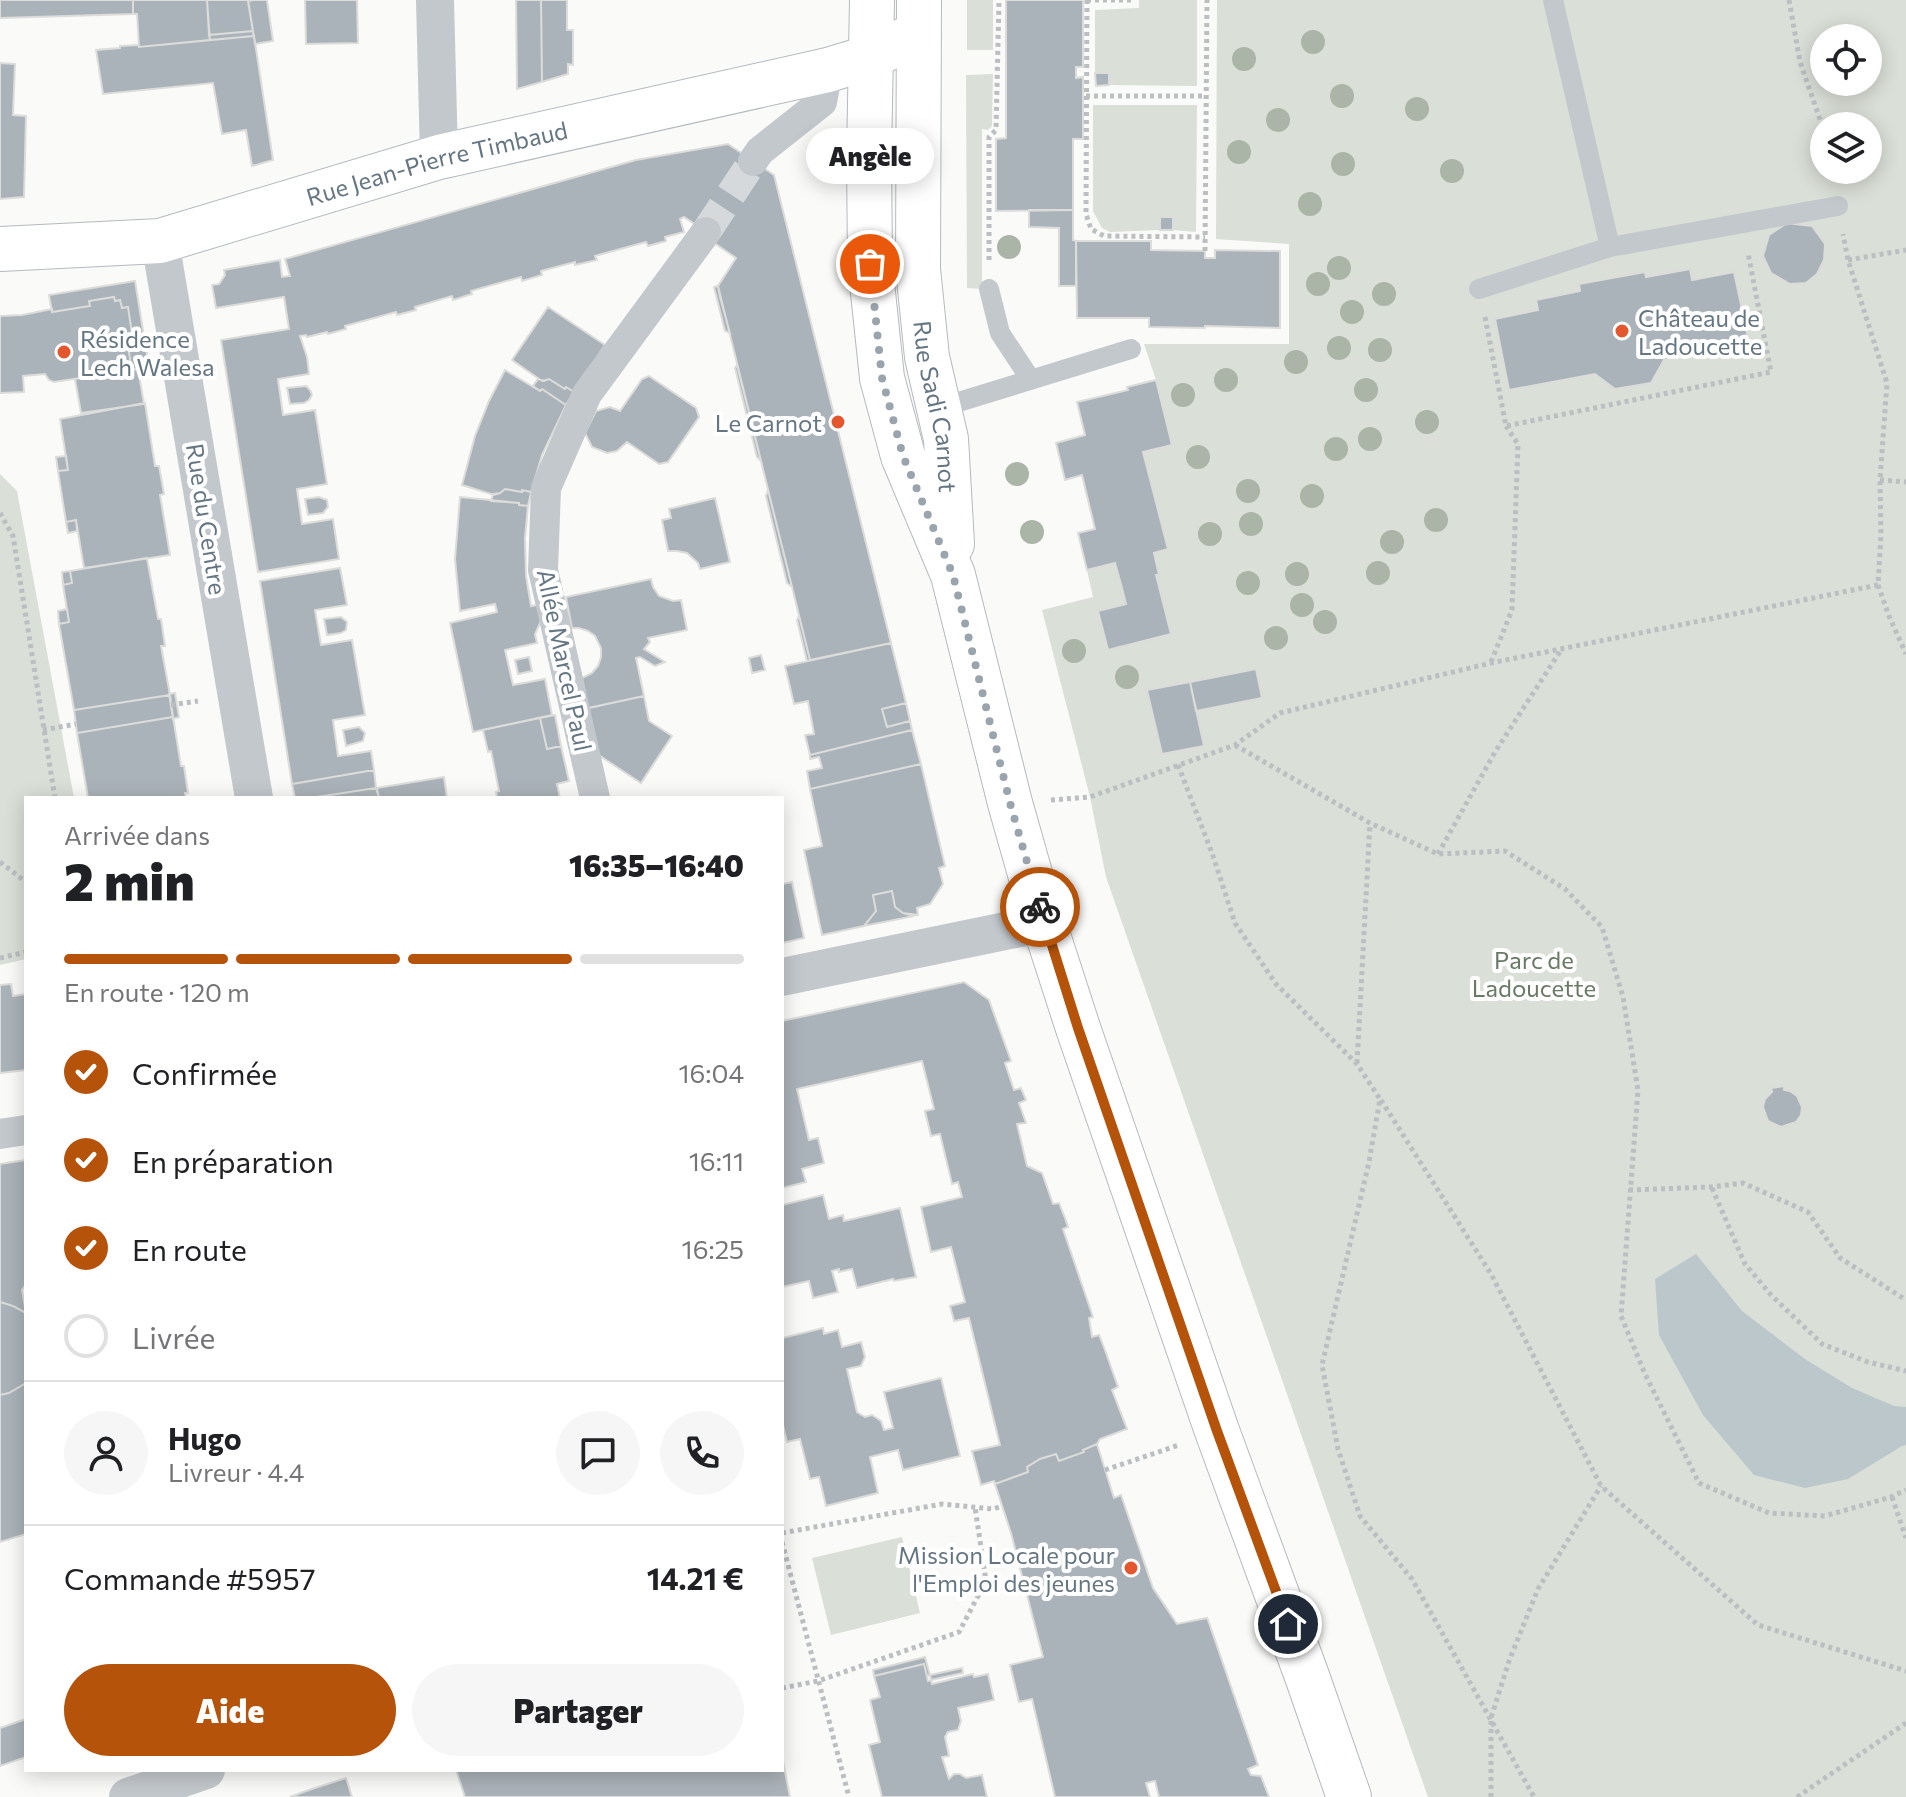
<!DOCTYPE html>
<html lang="fr">
<meta charset="utf-8">
<style>
:root{--surface:#fff;--page:#f6f6f6;--text:#202124;--muted:#757577;--line:#e0e0e0;--accent:#b45309}
body{margin:0;font-family:Commissioner,sans-serif;background:var(--page);color:var(--text);height:100vh;display:flex;flex-direction:column;font-size:30px;white-space:nowrap}
*{box-sizing:border-box;margin:0}
p{font-size:26px;color:var(--muted)}
.icon{flex:none;width:44px;height:44px;fill:none;stroke:currentColor;stroke-width:2;stroke-linecap:round;stroke-linejoin:round}
.map{position:relative;flex:1;overflow:hidden}
.details{position:absolute;left:24px;top:796px;width:760px;height:976px;display:flex;flex-direction:column;background:var(--surface);border-radius:0px;box-shadow:0 4px 20px #0003}
.details>*{flex:none}
.fabs{position:absolute;left:1810px;top:24px;display:grid;gap:16px}
.fabs a{display:grid;place-items:center;width:72px;height:72px;border-radius:50%;background:var(--surface);box-shadow:0 4px 20px #0003;font-size:40px}
.pin{position:absolute;display:grid;place-items:center;width:68px;height:68px;color:#fff;margin:-34px;border:4px solid #fff;border-radius:50%;box-shadow:0 2px 8px #0007}
.courier{position:absolute;display:grid;place-items:center;width:80px;height:80px;margin:-40px;border:6px solid #b45309;border-radius:50%;background:#fff;color:#222;box-shadow:0 2px 10px #0007}
.bubble{position:absolute;height:56px;border-radius:28px;background:var(--surface);box-shadow:0 4px 20px #0003;font-size:26px;font-weight:800;line-height:56px;text-align:center}
.head em{font-style:normal;font-weight:800}
.head div{display:flex;flex-direction:column-reverse}
.head{display:flex;align-items:center;justify-content:space-between;height:136px;padding:0 40px}
h1{font-size:52px;font-weight:800;line-height:60px}
.bar{display:grid;grid-template-columns:repeat(4,1fr);gap:12px 8px;align-content:center;height:96px;padding:0 40px}
.bar i{height:10px;border-radius:6px;background:var(--line)}
.bar .selected{background:var(--accent)}
.bar p{grid-column:span 4}
.line{display:flex;align-items:center;gap:20px;padding:0 40px;border-top:2px solid var(--line)}
.line div{flex:1}
.round{display:grid;place-items:center;flex:none;width:84px;height:84px;border-radius:42px;background:var(--page)}
ol{padding:0 40px;list-style:none}
li{display:flex;align-items:center;gap:24px;height:88px}
li p{margin-inline-start:auto}
li .icon{padding:8px;border-radius:50%;background:var(--accent);color:#fff;stroke-width:4}
li:last-child{color:var(--muted)}
li i{width:44px;height:44px;border:4px solid var(--line);border-radius:50%}
.button{display:flex;gap:16px;margin-top:auto;padding:16px 40px}
.button a{flex:1;height:92px;border-radius:48px;background:var(--accent);color:#fff;font-size:32px;font-weight:800;line-height:92px;text-align:center}
.button a+a{background:var(--page);color:var(--text)}
.map>svg:first-child{display:block}
.green{fill:#dadfd7;fill-rule:evenodd}
.water{fill:#bbc7cb}
.building{fill:#aab3b9;stroke:#dcdcda;stroke-width:2}
.lines{fill:none;stroke-linecap:round;stroke-linejoin:round}
.pedestrian-tunnel{stroke:#d5d9db;stroke-width:30;stroke-dasharray:30 15;stroke-linecap:butt}
.secondary-casing{stroke:#b3babf;stroke-width:46}
.primary-casing{stroke:#b5babe;stroke-width:46}
.path{stroke:#bbbfc2;stroke-width:5;stroke-dasharray:4 4;stroke-linecap:butt}
.service{stroke:#c3c8cc;stroke-width:20}
.pedestrian{stroke:#c3c8cc;stroke-width:30}
.minor{stroke:#c3c8cc;stroke-width:38}
.secondary{stroke:#fff;stroke-width:44}
.primary{stroke:#fff;stroke-width:44}
.tree{fill:#aab4a7}
.done{stroke:#99a4ac;stroke-width:8;stroke-dasharray:0 14.4}
.route{stroke:#b45309;stroke-width:10}
.poi-dot{fill:#e4572e;stroke:#fff;stroke-width:3}
.labels{text-anchor:middle;dominant-baseline:central;stroke-width:8;stroke-linejoin:round;paint-order:stroke}
.street-label{font-size:24px;fill:#657683;stroke:#fff}
.poi-label{font-size:24px;fill:#657683;stroke:#fff;text-anchor:start}
.park-label{font-size:24px;fill:#687a64;stroke:#fff}
</style>
<div class="map">
<svg width="1906" height="1797" viewBox="0 0 1906 1797">
<rect width="100%" height="100%" fill="#fafaf8"/>
<path class="green" d="M967,0h26v50h-26z
M1139,0h58v86l-88,-1v-12h-14v-63l44,-2z
M1217,0h689v1797h-478l-322,-920 -16,-80 -48,-187 51,-13 -6,-27 28,-7 11,41 -28,7 10,38 48,-74 3,-1 -5,-21 14,-4 -25,-97 29,-8 -16,-64 -12,-36h145v-100l-73,-5zM1824,38h44v44h-44zM1824,126h44v44h-44z
M993,74l-1,52 -4,4 -6,-1v160l-15,-1 -1,-213z
M1093,105h104l-1,127 -23,-2v-12l-13,-1v13l-50,2 -8,-4 -9,-17z
M0,474l17,17 57,307h-48v161l-26,6z
M902,1537l18,76 -89,22 -19,-77z"/>
<path class="water" d="M1696,1254l46,57 63,48 47,29 42,18 12,1v38l-4,1 -54,33 -43,9 -51,-13 -51,-60 -44,-80 -4,-56z"/>
<path class="building" d="M0,0h133v14l-133,4z
M133,0h74l3,40 -71,7 -2,-33h-4z
M207,0h41l5,31 -44,4z
M253,0h14l6,41 -18,3 -7,-43z
M305,0h52l1,43 -52,1z
M516,0h25l1,82 -25,7z
M541,0h26v30h6v35l-5,-1v10l-26,8z
M1006,0h77v67h-7v11l7,-1v62h-10v71l-77,1v-72l10,-1z
M253,31l1,5 -44,4 -1,-5z
M254,36l19,124 -21,6 -6,-36 -24,4 -9,-51 -110,11 -7,-44 24,-2v-2l19,-1v2z
M0,63l15,1 -2,51 13,1 -2,81 -24,2z
M1095,73h14v12l-13,1z
M728,144l46,31 117,468 -81,17 -92,-374 18,-28 -26,-18 -4,-8 -22,-15 -4,2 4,13 -19,5 1,4 -18,5 -2,-4 -51,14 2,4 -22,5v-3l-34,9 1,4 -20,6 -1,-4 -50,14 1,3 -19,6 -1,-4 -37,11 1,3 -19,5 -1,-3 -51,14 1,3 -18,5 -1,-2 -20,5 -1,-2 -6,1 7,21 2,17 -31,5 5,36 32,-5 12,74 -30,5 5,35 31,-5 6,40 -81,13 -37,-232 68,-11 -5,-32 -68,11 -4,-23 7,-1 6,-9 -1,-5 56,-10 2,17 8,-1 -5,-17 351,-99z
M1029,210h44v30l3,1v45h-17v-58l-30,-1z
M1160,217h13v13h-13z
M1787,223l25,3 13,18 -1,16 -7,14 -11,9 -16,1 -19,-11 -8,-17 6,-21z
M1076,241h75v9l54,1v7h10v-8l65,1v77l-75,-2v2l-56,-1v-9h-72z
M1690,269l2,11 42,-8 15,70 -85,18 -13,23 -36,6 -20,-15 -86,16 -14,-71 43,-9 -2,-10 44,-9 -1,-7 66,-12 1,5z
M135,281l14,86 -17,3 -6,-35 6,-1 -4,-27 -6,1 -2,-8 -5,1 -1,-4 -25,4 1,5 -38,6 -3,-17z
M718,286l2,11 10,36 -5,-2 -11,-44z
M114,297l1,4 5,-1 2,8 6,-1 4,27 -6,1 6,35 -78,12 -5,-2 -4,-6 -22,2 1,16 -24,1v-77l22,-1 30,-6v3l38,-6 -1,-5z
M548,307l57,38 -31,47 -8,-5 -1,2 -16,-10 -7,2 -30,-21z
M737,365l24,96 -4,-4 -22,-89z
M138,369l6,35 -63,9 -6,-34z
M505,370l35,21 2,-2 24,16 -24,50 -11,37 -9,-2v2l-17,-3 -5,4 -6,2 -32,-10 13,-49 14,-35z
M649,376l47,32 3,9 -31,45 -9,2 -32,-22 -10,9 -10,2 -15,-6 -7,-14 11,-22 14,-4 10,4 22,-32z
M538,379l6,2 5,-2 16,10 1,-2 8,5 -8,13 -24,-16 -2,2 -7,-5z
M1156,380l16,65 -29,7 25,97 -14,4 5,22h-3l15,59 -63,16 -10,-39 28,-7 -4,-16 -7,-25 -28,7 -9,-37 17,-4 -13,-54 -17,5 -9,-37 29,-8 -8,-33 51,-12 -1,-3z
M306,386l4,4 2,5 -3,5 -5,3 -14,1 -3,-16z
M145,403l10,63h4l5,28 -4,1 10,60 -86,13 -8,-48 -10,2 -8,-51 10,-1 -8,-51z
M66,456l2,14 -10,1 -2,-14z
M505,489l17,3v-2l9,2 -3,14 -9,-1v-2l-28,-2 2,-7 7,-1z
M768,490l24,97 -5,-4 -21,-87z
M319,497l8,3 1,7 -5,6 -15,2 -3,-16z
M460,497l59,6v2l9,1 -3,32 1,38 5,30 7,-1 3,16 -6,13 2,9 -32,7 8,35 32,-6 7,36 -79,17 -23,-109 47,-11 -2,-8 -35,7 -5,-52z
M715,498l15,64 -30,7 -2,-6 -11,-10 -10,-2h-9l-6,-31 9,-2 -2,-9z
M76,520l1,11 -9,2 -2,-11z
M147,558l11,61h3l4,27h-4l9,49 -96,15 -15,-86 10,-2 -6,-37 9,-2 -2,-12z
M340,568l7,37 -32,5 6,35 31,-5 13,75 -32,5 5,36 33,-5 3,19 -82,14 -32,-203z
M70,571l2,12 -9,2 -1,-13z
M651,579l2,8 6,9 14,5 8,-1 6,30 -39,8 2,4 -6,7 21,13 -10,4 -15,-9 -4,1 8,38 -56,12 -6,-30 10,-5 6,-7 3,-9v-9l-6,-12 -7,-5 -9,-3h-7l-6,-31z
M67,609l2,13 -10,2 -1,-13z
M799,616l11,44 -3,1 -10,-41z
M341,617l6,5 -1,8 -5,3 -14,2 -3,-16z
M891,643l15,60 -24,6 5,18 23,-6 2,9 -102,25 -5,-20 9,-1 -6,-33 -14,3 -9,-38z
M761,655l4,15 -13,3 -3,-15z
M529,657l3,14 -14,3 -3,-14z
M1256,669l6,29 -66,13 -6,-29z
M1190,682l14,64 -42,8 -15,-64z
M175,693l4,24 -6,2 -4,-25z
M170,695l3,22 -96,16 -3,-23z
M644,696l5,25 23,15 -31,47 -47,-31 -5,-44z
M906,703l4,18 -23,6 -5,-18z
M555,715l6,31 -14,3 -7,-31z
M173,717l8,49h3l4,27h-3l1,5h-98l-11,-65z
M540,718l7,31 14,-3 8,35 -12,3 3,14h-63l-1,-6 3,-1 -8,-40 -3,1 -5,-22z
M359,727l6,6 -2,8 -17,5 -3,-16z
M912,730l9,34 -111,25 -3,-18 15,-3 -3,-11 -9,2v-4z
M921,764l24,102 -6,2 4,16 -13,20 -13,4 1,7 -15,-2 -8,-6 -3,-16 -19,4 3,16 -12,15 -42,9 -18,-85 18,-4 -12,-57z
M374,770l2,18 -66,10h-15l-3,-14z
M444,777l3,21h-68l-2,-10z
M376,788l3,10h-69z
M792,882l12,56 -22,5v-59z
M892,891l3,16 8,6 11,3 -50,10 12,-15 -3,-16z
M964,982l25,18 22,61 -6,2 9,27 7,-2 5,12 -7,3 7,20 -9,1 10,42 15,7 11,31 6,-1 6,15 3,9 -5,2 30,88 -4,1 3,19 7,-2 6,15 13,37 -6,3 15,39 -27,10 -3,5 -14,6 1,2 -25,9 -3,-7 -16,5 -13,8 1,5 -33,12 -1,-3 -13,4 -9,-34 28,-6 -31,-127 -15,3 -4,-15 15,-4 -14,-55 -20,5 -10,-45 41,-10 -4,-15 -6,2 -12,-50 -9,2 -6,-25 9,-2 -12,-48 -125,28 12,51 9,-2 6,25 -22,6 4,13 -24,6v-167z
M11,984l2,12 13,-2v76l-26,3v-88z
M1784,1086v4l6,1 7,5 5,11 -1,8 -5,7 -15,5 -13,-6 -5,-14 2,-8 7,-7 -1,-4z
M26,1160v124l-4,6 4,23 -13,-7 -13,-4v-138z
M823,1195l6,24 14,-4 1,6 56,-13 16,69 -22,4 -1,-2 -36,9 -5,-19 -13,3v-3l-7,2 6,21 -25,6 -4,-17 -27,6v-82z
M0,1302l13,4 13,7v70l-17,10 -9,2z
M823,1328l1,6 14,-4 4,17 19,-5 4,15 -4,9 -14,3 10,43 8,5 7,-2 9,6 3,9 9,-2 -9,-36 57,-14 19,78 -57,14 -5,-20 -28,7 8,36 -52,13 -7,-29 -9,2 -10,-40 -13,3 -5,-21v-37l1,-1 -1,-45z
M26,1383v151l-26,8v-147l9,-2z
M1097,1444l17,54 7,-3 32,93 24,36 30,-6 1,2 50,145 -10,4 3,6 10,1 8,21h-110l-4,-16 -9,2 4,14h-95l-23,-98 -13,3 -9,-37 33,-8 -32,-124 -16,-49 33,-12 -1,-5 13,-8 16,-5 3,7 25,-9 -1,-2z
M925,1657l5,18 -3,1 -3,-12 -50,12 -1,-6z
M924,1664l4,17 3,-1 1,4 41,-10 1,3 14,-3 6,26 -36,8 3,13 -3,9 -10,2 -3,5 4,19 -7,1 7,22 5,-5h6l6,4 16,-3 5,22h-105l-13,-52 11,-3 -10,-42 10,-3 -6,-21z
M962,1668l1,5 -32,7 -1,-5z
M26,1719v38l-26,9v-38z
M782,1756l8,41h-325l-9,-27h326z
M346,1778l6,19h-62l19,-7z"/>
<g class="lines">
<path class="pedestrian-tunnel" d="M706,232l47,-71"/>
<g class="secondary-casing">
<g id="secondary">
<path id="s1" d="M0,249l160,-8 279,-84 389,-87 43,-13 47,-24"/>
</g>
</g>
<g class="primary-casing">
<g id="primary">
<path d="M872,0l-3,156 1,108 12,114 21,78 50,119 57,228 34,120 34,105 139,403 91,248 41,118"/>
<path id="s2" d="M919,0l-1,269 9,88 19,82 6,105"/>
</g>
</g>
<path class="path" d="M1087,0l-1,214 5,15 13,7 101,1
M1087,0h45
M1789,0l11,62 24,69
M1086,96h120
M1205,251l2,-251
M989,260v-123l7,-7 3,-130
M1848,260l58,-10
M1485,317l21,109 265,-54 -23,-119
M1880,480l26,2
M0,513l13,23 42,262
M1878,585l11,31 17,38
M1491,662l21,-52 6,-166 -12,-18
M171,705l27,-4
M43,730l33,-6
M1235,745l135,78 68,31 67,-3 60,38 37,38 21,70 15,93 -17,226 24,58 54,109 70,30 56,3 66,-19 15,-7
M1178,765l34,88 23,70 41,61 81,80 23,35 -11,63 -47,203 16,84 22,67 52,63 122,218
M1051,800l39,-3 145,-52 45,-32 211,-50 387,-78 3,-50 -1,-55 7,-97 -39,-123 -5,-26
M1438,854l57,-102 66,-102
M0,862l26,20
M0,958l26,-6
M1357,1063l13,-240
M1381,1100l110,174 110,212 157,139 148,46
M1712,1188l33,76 26,31 51,49 46,18 38,9
M1629,1190l82,-3 32,-4 65,29 32,46 66,42
M1105,1470l74,-25
M1892,1497l14,41
M782,1533l160,-29 51,5 9,-3
M782,1542l67,255
M782,1688l36,-7 141,-49 27,-51 -11,-74
M1491,1797v-79l18,-57 29,-72 63,-103
M1797,1797l109,-74"/>
<path class="service" d="M1553,0l57,247
M989,289l11,44 31,47
M1479,289l131,-42 228,-41
M939,408l192,-59"/>
<path class="pedestrian" d="M753,161l7,-10 62,-49 6,-32
M595,798l-52,-228 3,-82 41,-94 119,-162
M0,1134l26,-4"/>
<path class="minor" d="M435,0l4,157
M160,241l94,557
M782,977l262,-54
M128,1797l78,-27"/>
<use href="#secondary" class="secondary"/>
<use href="#primary" class="primary"/>
</g>
<g class="tree">
<circle cx="1313" cy="42" r="12"/>
<circle cx="1244" cy="59" r="12"/>
<circle cx="1342" cy="96" r="12"/>
<circle cx="1417" cy="109" r="12"/>
<circle cx="1278" cy="120" r="12"/>
<circle cx="1239" cy="152" r="12"/>
<circle cx="1343" cy="164" r="12"/>
<circle cx="1452" cy="171" r="12"/>
<circle cx="1310" cy="204" r="12"/>
<circle cx="1009" cy="247" r="12"/>
<circle cx="1339" cy="268" r="12"/>
<circle cx="1318" cy="284" r="12"/>
<circle cx="1384" cy="294" r="12"/>
<circle cx="1352" cy="312" r="12"/>
<circle cx="1339" cy="348" r="12"/>
<circle cx="1380" cy="350" r="12"/>
<circle cx="1296" cy="362" r="12"/>
<circle cx="1226" cy="380" r="12"/>
<circle cx="1366" cy="390" r="12"/>
<circle cx="1183" cy="395" r="12"/>
<circle cx="1427" cy="422" r="12"/>
<circle cx="1370" cy="439" r="12"/>
<circle cx="1336" cy="449" r="12"/>
<circle cx="1198" cy="457" r="12"/>
<circle cx="1017" cy="474" r="12"/>
<circle cx="1248" cy="491" r="12"/>
<circle cx="1312" cy="496" r="12"/>
<circle cx="1436" cy="520" r="12"/>
<circle cx="1251" cy="524" r="12"/>
<circle cx="1032" cy="532" r="12"/>
<circle cx="1210" cy="534" r="12"/>
<circle cx="1392" cy="542" r="12"/>
<circle cx="1378" cy="573" r="12"/>
<circle cx="1297" cy="574" r="12"/>
<circle cx="1248" cy="583" r="12"/>
<circle cx="1302" cy="605" r="12"/>
<circle cx="1325" cy="622" r="12"/>
<circle cx="1276" cy="638" r="12"/>
<circle cx="1074" cy="651" r="12"/>
<circle cx="1127" cy="677" r="12"/>
</g>
<g class="lines">
<path class="done" d="M870,264l12,114 21,78 50,119 57,228 30,104"/>
<path class="route" d="M1040,907l38,121 139,403 71,193"/>
</g>
<g class="poi-dot">
<circle cx="1622" cy="331" r="8"/>
<circle cx="64" cy="352" r="8"/>
<circle cx="838" cy="422" r="8"/>
<circle cx="1131" cy="1568" r="8"/>
</g>
<g class="labels">
<g class="street-label">
<text stroke="none"><textPath href="#s1" startOffset="448">Rue Jean-Pierre Timbaud</textPath></text>
<text stroke="none"><textPath href="#s2" startOffset="408">Rue Sadi Carnot</textPath></text>
<text transform="translate(207 519) rotate(81)">Rue du Centre</text>
<text transform="translate(565 660) rotate(78)">Allée Marcel Paul</text>
</g>
<g class="poi-label">
<text x="1638" y="317">Château de<tspan x="1638" dy="28">Ladoucette</tspan></text>
<text x="80" y="338">Résidence<tspan x="80" dy="28">Lech Walesa</tspan></text>
<text x="822" y="422" text-anchor="end">Le Carnot</text>
<text x="1115" y="1554" text-anchor="end">Mission Locale pour<tspan x="1115" dy="28">l'Emploi des jeunes</tspan></text>
</g>
<g class="park-label">
<text x="1534" y="959">Parc de<tspan x="1534" dy="28">Ladoucette</tspan></text>
</g>
</g>
</svg>
<div class="fabs">
<a><svg class="icon" aria-label="locate" viewBox="0 0 24 24"><circle cx="12" cy="12" r="6"/><path d="M12 2v4M12 18v4M2 12h4M18 12h4"/></svg></a>
<a><svg class="icon" aria-label="layers" viewBox="0 0 24 24"><path d="M12 4l9 5-9 5-9-5zM3 14l9 5 9-5"/></svg></a>
</div>
<div class="pin" style="left:870px;top:264px;background:#ea580c"><svg class="icon" aria-label="bag" viewBox="0 0 24 24"><path d="M5 8h14l-1 12H6zM9 8a3 3 0 0 1 6 0"/></svg></div>
<div class="pin" style="left:1288px;top:1624px;background:#1f2937"><svg class="icon" aria-label="home" viewBox="0 0 24 24"><path d="M3 11l9-7 9 7M6 9v11h12V9"/></svg></div>
<div class="courier" style="left:1040px;top:907px"><svg class="icon" aria-label="bike" viewBox="0 0 24 24"><circle cx="6" cy="16" r="4"/><circle cx="18" cy="16" r="4"/><path d="M6 16l4-8h5l3 8M10 8l3 8H6M13 5h3"/></svg></div>
<div class="bubble" style="left:806px;top:128px;width:128px">Angèle</div>
<section class="details">
<div class="head"><div><h1>2 min</h1><p>Arrivée dans</p></div><em>16:35–16:40</em></div>
<div class="bar"><i class="selected"></i><i class="selected"></i><i class="selected"></i><i></i><p>En route · 120 m</p></div>
<ol>
<li><svg class="icon" aria-label="check" viewBox="0 0 24 24"><path d="M5 12l5 5 9-10"/></svg>Confirmée<p>16:04</p></li>
<li><svg class="icon" aria-label="check" viewBox="0 0 24 24"><path d="M5 12l5 5 9-10"/></svg>En préparation<p>16:11</p></li>
<li><svg class="icon" aria-label="check" viewBox="0 0 24 24"><path d="M5 12l5 5 9-10"/></svg>En route<p>16:25</p></li>
<li><i></i>Livrée</li>
</ol>
<div class="line" style="height:144px"><a class="round"><svg class="icon" aria-label="person" viewBox="0 0 24 24"><circle cx="12" cy="8" r="4"/><path d="M4 21q1-7 8-7t8 7"/></svg></a><div><b>Hugo</b><p>Livreur · 4.4</p></div><a class="round"><svg class="icon" aria-label="chat" viewBox="0 0 24 24"><path d="M4 5h16v11H9l-5 4z"/></svg></a><a class="round"><svg class="icon" aria-label="phone" viewBox="0 0 24 24"><path d="M5 4h4l2 5-3 2q2 4 5 5l2-3 5 2v4C11 20 4 13 5 4z"/></svg></a></div>
<div class="line" style="height:104px"><div>Commande #5957</div><b>14.21 €</b></div>
<div class="button"><a>Aide</a><a>Partager</a></div>
</section>
</div>
